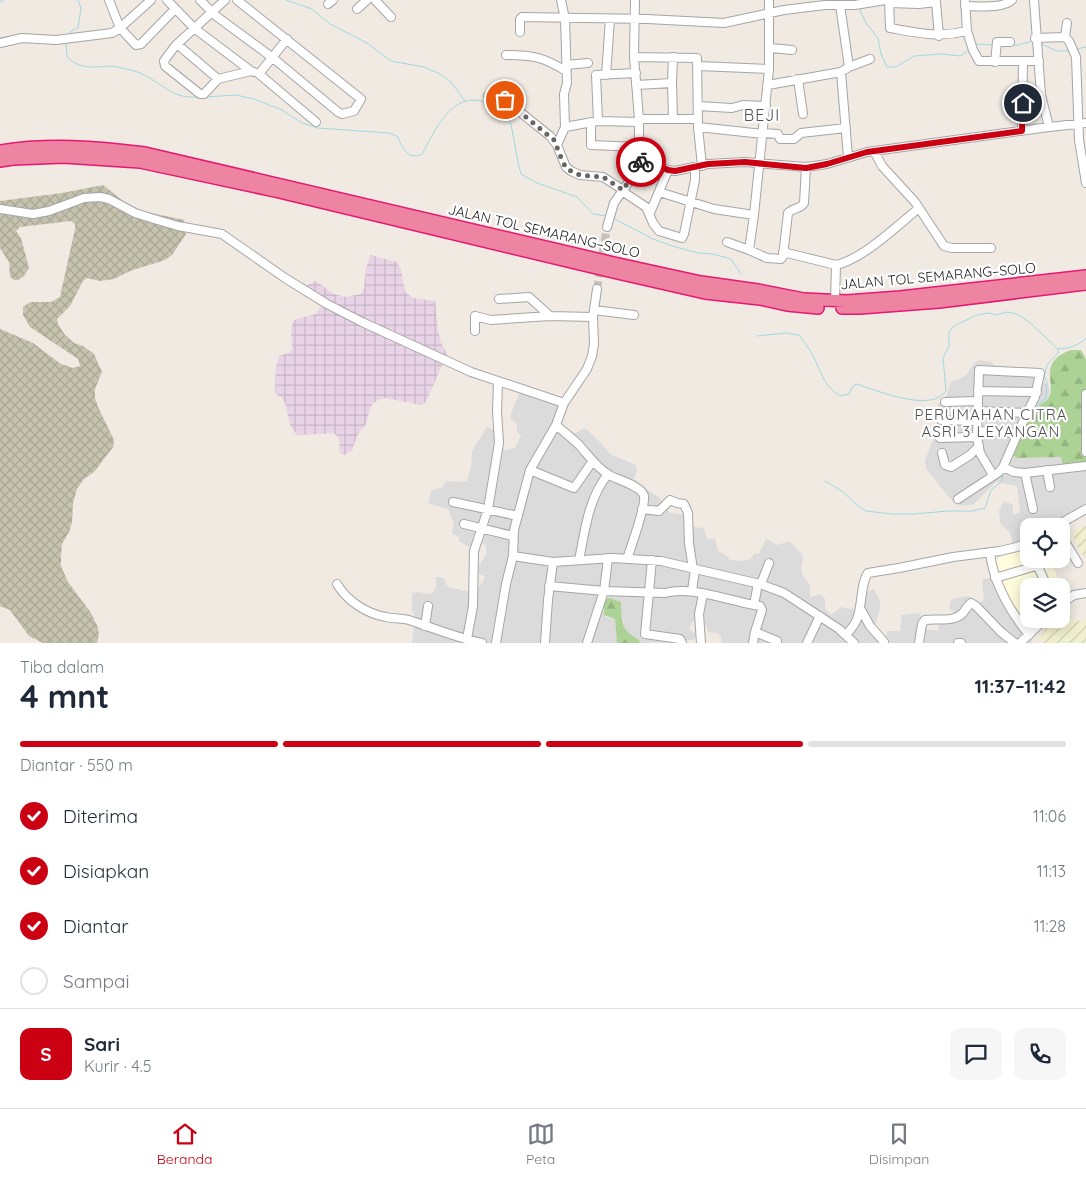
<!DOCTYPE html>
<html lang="id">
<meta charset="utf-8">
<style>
:root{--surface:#fff;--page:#f6f6f7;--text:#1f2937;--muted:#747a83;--line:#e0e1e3;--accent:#cc0013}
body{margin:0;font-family:Quicksand,sans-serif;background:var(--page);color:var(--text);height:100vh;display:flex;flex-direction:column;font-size:19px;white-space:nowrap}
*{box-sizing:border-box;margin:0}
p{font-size:16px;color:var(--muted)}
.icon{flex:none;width:28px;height:28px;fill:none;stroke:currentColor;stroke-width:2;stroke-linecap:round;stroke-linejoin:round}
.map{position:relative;height:643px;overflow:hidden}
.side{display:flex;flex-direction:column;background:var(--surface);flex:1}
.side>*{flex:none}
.fabs{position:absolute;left:1020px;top:518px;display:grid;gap:10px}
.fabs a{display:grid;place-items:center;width:50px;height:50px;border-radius:10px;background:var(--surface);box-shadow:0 2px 12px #0003;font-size:25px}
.pin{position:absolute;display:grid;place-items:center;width:42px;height:42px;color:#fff;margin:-21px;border:2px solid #fff;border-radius:50%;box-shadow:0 1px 5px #0007}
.courier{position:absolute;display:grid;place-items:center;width:50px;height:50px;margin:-25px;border:4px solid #cc0013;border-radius:50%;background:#fff;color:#222;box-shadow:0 1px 6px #0007}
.head em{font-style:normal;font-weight:700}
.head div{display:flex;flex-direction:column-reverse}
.head{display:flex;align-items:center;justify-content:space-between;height:85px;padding:0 20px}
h1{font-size:32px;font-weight:700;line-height:38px}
.bar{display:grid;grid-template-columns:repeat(4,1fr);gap:8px 5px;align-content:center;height:60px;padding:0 20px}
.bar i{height:6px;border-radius:4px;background:var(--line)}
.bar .on{background:var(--accent)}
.bar p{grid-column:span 4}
.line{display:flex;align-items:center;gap:12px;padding:0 20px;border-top:1px solid var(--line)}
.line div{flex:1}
.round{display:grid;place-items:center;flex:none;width:52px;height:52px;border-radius:10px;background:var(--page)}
ol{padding:0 20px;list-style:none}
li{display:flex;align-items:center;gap:15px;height:55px}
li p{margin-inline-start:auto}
li .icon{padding:5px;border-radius:50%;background:var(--accent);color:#fff;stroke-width:4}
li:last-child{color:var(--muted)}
li i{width:28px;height:28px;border:2px solid var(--line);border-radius:50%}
.tabs{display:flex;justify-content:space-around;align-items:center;height:70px;border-top:1px solid var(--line);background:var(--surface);font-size:14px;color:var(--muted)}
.tabs a{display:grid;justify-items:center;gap:2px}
.tabs .on{color:var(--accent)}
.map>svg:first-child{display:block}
.residential{fill:#dcdbdb}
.industrial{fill:url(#industrial-grid)}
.education{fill:#fffcdd}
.construction{fill:url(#construction-cross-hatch)}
.farmland{fill:url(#farmland-furrows)}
.forest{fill:url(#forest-firs)}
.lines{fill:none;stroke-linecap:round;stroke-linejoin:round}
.stream{stroke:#a0d8e1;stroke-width:1}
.minor-tunnel{stroke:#c6c1bc;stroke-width:8;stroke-dasharray:8 4;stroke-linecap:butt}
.minor-casing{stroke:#a5a5a5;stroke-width:10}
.highway-casing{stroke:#e71772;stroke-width:14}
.minor{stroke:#fff;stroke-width:8}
.highway{stroke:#ed85a2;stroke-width:11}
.done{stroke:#686563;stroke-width:5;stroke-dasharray:0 9}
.route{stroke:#cc0013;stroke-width:6}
.labels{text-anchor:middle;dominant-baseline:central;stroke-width:4.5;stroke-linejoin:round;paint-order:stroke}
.street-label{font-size:14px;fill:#1e1e1e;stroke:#fff}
.neighbourhood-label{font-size:15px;letter-spacing:1px;fill:#515151;stroke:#fff}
.quarter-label{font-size:16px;letter-spacing:1px;fill:#515151;stroke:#fff}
</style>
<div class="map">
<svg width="1086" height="643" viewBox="0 0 1086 643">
<defs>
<pattern id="industrial-grid" width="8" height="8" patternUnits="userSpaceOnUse" patternTransform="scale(1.25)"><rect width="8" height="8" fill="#e9d4e7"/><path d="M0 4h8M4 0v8" fill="none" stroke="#c7b6c6"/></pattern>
<pattern id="construction-cross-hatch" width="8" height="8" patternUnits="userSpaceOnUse" patternTransform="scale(1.25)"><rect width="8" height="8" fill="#c5c3ae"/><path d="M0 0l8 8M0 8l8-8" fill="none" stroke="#a9a795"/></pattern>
<pattern id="farmland-furrows" width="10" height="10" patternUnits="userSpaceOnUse" patternTransform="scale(1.25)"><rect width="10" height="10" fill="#f0efcd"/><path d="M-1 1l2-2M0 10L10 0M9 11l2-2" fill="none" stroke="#cdccb0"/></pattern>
<pattern id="forest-firs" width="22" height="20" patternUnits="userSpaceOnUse" patternTransform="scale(1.25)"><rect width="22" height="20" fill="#add295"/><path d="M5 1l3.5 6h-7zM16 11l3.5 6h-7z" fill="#94b480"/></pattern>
</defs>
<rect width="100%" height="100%" fill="#f0eae3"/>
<path class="residential" d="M979,360l12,2 7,7 4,1 13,-3 18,5 16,14v9l-3,6 -6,4 -11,18 -4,4 -11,29 2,2 45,-1 1,3 24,5v44l-30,17h-27v19l-16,1 -3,-14 -8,-6 -2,-4 -1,-11 5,-10 9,4v10l7,-3 -3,-26 -21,-4 -22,22 -13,2 -8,-4 -27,-33 -1,-9 12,-30 1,-26 7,-4 6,-18 9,-3 7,-5 7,-11z
M520,392l20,5 18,8 7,6 -4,12 10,9 4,1 10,-5 16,15 9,11 26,11 1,5 -3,9 6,6 20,13 10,15 17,2 5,3 1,9 11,1 3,11h8l3,12 8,4 4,5 12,1 8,-2 5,-6 4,1 7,-15 12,6 11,-4 13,13 1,4 -2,10 2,8 7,9v12l11,-3 4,5v9l6,7 10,-8 15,3 4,-16 14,-5 6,12v7l-5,19 10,11 3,-7h12l2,-16 18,-2 5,16 13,2 1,-8 6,-2 12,2 3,-3 1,-5 -12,-6 2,-10 18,-3 12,7 3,-4 -2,-19 15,-4 33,58 2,9h-311v-6l-4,-4 -9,-1 -3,-8 -4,-2h-9l-3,7 7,5 -1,5 -3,1h-6l-2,3h-44l-1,-3 -12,-7 -4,-8 -1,-10 -19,-12 3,14 9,2 2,24h-205l3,-27 -3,-5v-18l5,-1 12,2 4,-2 3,-5v-10l8,1 2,6 3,3 25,6 10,-13 1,-3 -7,-4v-5l8,-14v-9l-5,-3 -4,6 -10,-2 -8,-5v-4l-7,-4 2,-9 -6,-15 -20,-6 3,-11 3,-3 8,-1 3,-6 3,-1 12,1 7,-1 4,-13 1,-17 15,-24 9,4 5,17 5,2 9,-2 6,-13 -4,-3v-8l-6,-5v-6z"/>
<path class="industrial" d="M370,255l27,7 4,8 4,22 8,6 22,3 3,29 3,13 6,11 -21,48 -5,3 -36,-7 -9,3 -5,5 -5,18 -9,12 -5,15 -8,4 -4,-2 -1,-15 -5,-5 -37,2 -7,-10 -4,-19 -4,-9 -5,-2 -2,-3 1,-25 3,-11 9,-3 4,-3 -1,-23 2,-5 3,-3 20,-5 5,-8 -17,-10 2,-10 10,-5 18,13 11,3 16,-3 3,-6 2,-19z"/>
<path class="education" d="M1029,545v14h22l9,27h-31v33l-6,3 -19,-31 -12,-30z"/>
<path class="construction" d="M103,185l20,16 19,10 42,9 2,14 -14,21 -7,5 -35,11 -16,8 -14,2 -13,-3 -4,3 -13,25 -13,13 1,5 7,11 9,8 9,3 11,8 8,18 -7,17v9l3,9 16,33 -1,7 -18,24 -12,9 -6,9 -4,14 -1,20 -3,9 -7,12 -1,13v9l7,16 23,31 6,12 2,9 -2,9h-54l-14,-7 -19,-26 -10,-4v-277l33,14 28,21 12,4 7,-2 -2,-7 -48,-32 -7,-12v-8l4,-3 4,-2h20l9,-5 15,-68v-5l-4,-3 -51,6 -4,4 5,7 8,30 -5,8 -6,4h-4l-4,-3 -1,-15 -9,-14v-47l62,-8z"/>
<path class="farmland" d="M1086,525v31l-3,-1 -7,-11 -2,-6v-7z
M1064,610l12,12 10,-3v24h-43l-3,-5 9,-15 5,-4h7v-7z"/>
<path class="forest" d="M1071,350h10l5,9v106l-23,1 -2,-9 -45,1 -2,-2c2,-11 19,-45 26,-51 3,-3 4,-2 7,-5 12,-15 -12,-37 24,-50z
M610,598l11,4c1,21 -1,27 18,38l1,3h-23l-2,-24 -11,-4v-15z"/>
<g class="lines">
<path class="stream" d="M286,0l26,9 18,15 37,19 24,18 33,6 16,7 11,8 14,19
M0,2l4,-2
M859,8l7,15 12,15 3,16 6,13h9l18,-11 28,-2 18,2 9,-6
M68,36l3,-5 7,-3 3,-20 -3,-8
M66,42l1,15c19,18 35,5 55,11 7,2 16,3 22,7 22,11 28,24 55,22
M1039,43l18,8h14
M976,44l18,1
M1003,46l15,-1 15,-4
M1077,49l9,-2
M206,97l30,-2 18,4 28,11 20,13 16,5 71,5 8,3c5,11 11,25 25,18 14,-25 31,-67 68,-50 10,4 17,11 21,21 4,16 5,33 10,49l16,9 40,14 16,17 14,2
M613,218l40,21 19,7 26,7 15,1 18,5 10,15
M757,336l29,-3 13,2c5,7 10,13 14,21 9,17 9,28 27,40l9,-2 4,-8 4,-2c21,7 74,29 89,7l-3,-33 6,-12v-14l3,-4 4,-3 21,-10 12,-2 7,2 11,-3 10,2 11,7 30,28c12,-1 20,-3 28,-11
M1027,423l7,-14 12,-11 1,-16 -3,-6 3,-11 11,-12v-4
M825,481l17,10 15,14 9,6 26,3h22l34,-3h24l13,-3 6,-18 10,-8 3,-11"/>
<path class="minor-tunnel" d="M597,289l10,-62"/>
<g class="minor-casing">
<path id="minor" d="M109,0l11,28 16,17 5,-1 34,-35
M167,0l27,28 57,43
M200,0l16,16 57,42 65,54 4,2 12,-3 7,-12 -124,-99
M375,0l16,17
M561,0l4,19 2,64 -3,11 1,33 33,-6 41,1
M889,0l1,28c28,5 48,10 77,3l-2,-31
M890,3l29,1 17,-2 3,34
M328,4l5,-4
M965,6c13,0 38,3 47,-6
M357,9l10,-9
M967,31l6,19 6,11h60
M520,32v-13l2,-2 125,2 77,4 60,-13 41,-5h30l30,-5
M1065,37l2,-14
M1035,38l30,-1 4,4 7,16 3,83 7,43
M287,39l-28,35 57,48
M0,43l22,-5 34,2 56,-7 8,-5 31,-28
M177,44l41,35 33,-8 3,1
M770,48l22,2
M506,55c27,0 37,2 60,16
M634,57l63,1 1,69 4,39
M995,62l2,-20h13
M566,65l22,-2
M698,66l71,3
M849,67l21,-8
M841,72l7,85
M606,75l4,-56
M218,79l-14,15h-4l-35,-28 -1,-5 11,-15 50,-46
M798,79l5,35
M672,83l1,36
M636,85l36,-2 1,-26
M768,85l73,-13 8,-5 -9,-62
M488,96l7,-1 10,5 45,36 7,9 9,22 5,4 9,4 23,2 20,13
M698,106l34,2 11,-3 23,1
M639,119h59
M598,121l-2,-46 40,-2
M591,122v23l48,2
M698,127l65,7
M1049,127l37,-4
M1022,131l1,-70
M763,133l15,1 2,5h14l7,-6 45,-5
M557,145l8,-18
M874,151l8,15 33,36 29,44 8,2h39
M639,161l16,3 13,6 7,1 33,-7 37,-2 61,5 21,-3 40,-12 182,-25 -8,-32 -7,-95
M622,191l24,16 7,16 6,8 23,7 2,-4 11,-54v-13
M659,192l55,17 40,6 15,-146v-69
M0,209l33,5 16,-3 35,-13 16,-1 9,2 26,14 19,6 24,7 44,8 63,44 42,26 35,18 109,50 93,31
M650,213l18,-43
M754,215l-5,35 18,8 14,1 2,-3 5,-43c4,-5 13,-4 16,-10l2,-36
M607,227l7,-24 19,-27 6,-15v-42l-5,-62 1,-57
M727,242l22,8
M783,252l53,13
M597,289l-4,28 1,27 -2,12 -5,13 -23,34 -8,22 -26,45 -16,60 -1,26 40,6 60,-4 48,3 99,23 24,9 20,13 35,23 15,14
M499,299l30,-2 21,19
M835,301l1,-36c27,-6 61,-39 83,-57
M594,310l40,5
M475,331v-15l16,4 59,-4 43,1
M978,391l59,1
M1086,394v58
M945,402l32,-1
M977,411l50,2 -24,54
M941,420l36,1
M556,425c8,7 16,13 23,20 10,11 17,22 30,30 9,5 33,11 35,21 2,10 -13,51 -17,63
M977,431l40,2
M940,438l37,-1
M942,453l3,12 6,2 19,-12 9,-9
M530,470l44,18 18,-26
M1047,470l3,17
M1025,473l61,-7
M993,475l-13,-22 -3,-16 2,-67 61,3 -5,24 -8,16
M958,499l41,-27 4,-5 11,5 11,1 8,36
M453,502l65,14
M642,509l17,2 11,-11 7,3 7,1 4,9 1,30 4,26
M464,524l49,12
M1056,526l30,-17
M1061,535l17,28
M990,552c3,31 20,59 39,83
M579,560c6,-29 9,-61 29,-86
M652,560l-7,74 35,5 2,4
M995,578l41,-12 3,3 8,17
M758,583l-4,22 6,1 2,4 -7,22 22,9
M337,584c10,17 30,30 49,33 8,2 16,1 23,3 24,8 48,18 73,23
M761,584l8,-21
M549,586l55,5 61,2c26,-7 62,7 89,12
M692,591l3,-22
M1061,604l13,-9 12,-2
M860,608l10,18 14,16
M425,626l3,-20
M846,635c4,-5 9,-10 11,-16 5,-12 4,-38 11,-46l31,-5 54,-11 47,-6 17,-4 12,-5
M467,639l6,-33 1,-55 14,-42 11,-66 -2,-32 1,-29
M496,643l10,-59 7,-28
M545,643l3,-43 5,-38
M587,643l17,-52 4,-33
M701,643l-2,-29 4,-20
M753,643l2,-11
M807,643l13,-27
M919,643l3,-19 3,-4c13,-2 28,3 38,-7 3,-4 4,-7 8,-10l5,3 25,26 14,11
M958,643h3
M1020,643l25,-24"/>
</g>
<g class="highway-casing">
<path id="highway" d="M0,151c48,-8 97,-4 145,2l469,110 87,19 57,8 46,9 43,2 53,-4 186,-21
M0,161l13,-2 51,-2 76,5 135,29 338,81 92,21 55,6 27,6 31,3
M842,308h18l79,-6 147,-18"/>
</g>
<use href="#minor" class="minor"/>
<use href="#highway" class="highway"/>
</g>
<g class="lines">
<path class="done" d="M505,100l49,40 8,20 4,8 5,3 9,4 23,2 20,13 9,-14 7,-15 2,1"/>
<path class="route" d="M641,162l14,2 13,6 7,1 33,-7 37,-2 61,6 21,-4 40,-12 155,-21 1,-28"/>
</g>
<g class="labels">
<g class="street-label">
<text transform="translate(544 231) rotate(13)">JALAN TOL SEMARANG–SOLO</text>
<text transform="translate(938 276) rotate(-5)">JALAN TOL SEMARANG–SOLO</text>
</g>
<g class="neighbourhood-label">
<text x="991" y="414">PERUMAHAN CITRA<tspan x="991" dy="17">ASRI 3 LEYANGAN</tspan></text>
</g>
<g class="quarter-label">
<text x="762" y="115">BEJI</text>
</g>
</g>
</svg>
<div class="fabs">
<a><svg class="icon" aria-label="locate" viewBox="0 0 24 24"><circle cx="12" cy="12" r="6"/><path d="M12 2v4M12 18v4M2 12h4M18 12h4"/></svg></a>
<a><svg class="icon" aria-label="layers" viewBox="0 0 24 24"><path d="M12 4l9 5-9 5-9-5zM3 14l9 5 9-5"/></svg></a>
</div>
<div class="pin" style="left:505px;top:100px;background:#ea580c"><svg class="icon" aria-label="bag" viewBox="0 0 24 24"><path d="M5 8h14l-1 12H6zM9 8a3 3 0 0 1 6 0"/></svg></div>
<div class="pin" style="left:1023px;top:103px;background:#1f2937"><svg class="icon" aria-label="home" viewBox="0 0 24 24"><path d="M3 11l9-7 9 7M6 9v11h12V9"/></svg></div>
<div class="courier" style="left:641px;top:162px"><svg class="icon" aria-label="bike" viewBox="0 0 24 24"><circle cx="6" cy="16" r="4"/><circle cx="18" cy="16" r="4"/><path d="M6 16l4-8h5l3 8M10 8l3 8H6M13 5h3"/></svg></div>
</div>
<section class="side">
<div class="head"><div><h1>4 mnt</h1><p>Tiba dalam</p></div><em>11:37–11:42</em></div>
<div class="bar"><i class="on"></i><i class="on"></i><i class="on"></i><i></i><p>Diantar · 550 m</p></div>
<ol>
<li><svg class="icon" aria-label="check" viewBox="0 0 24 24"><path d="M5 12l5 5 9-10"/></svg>Diterima<p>11:06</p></li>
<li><svg class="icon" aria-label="check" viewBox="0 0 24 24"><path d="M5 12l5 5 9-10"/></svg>Disiapkan<p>11:13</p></li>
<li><svg class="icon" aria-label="check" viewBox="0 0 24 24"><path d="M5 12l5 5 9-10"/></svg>Diantar<p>11:28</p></li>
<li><i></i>Sampai</li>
</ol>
<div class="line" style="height:90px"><b class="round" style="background:var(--accent);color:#fff">S</b><div><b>Sari</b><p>Kurir · 4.5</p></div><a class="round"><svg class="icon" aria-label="chat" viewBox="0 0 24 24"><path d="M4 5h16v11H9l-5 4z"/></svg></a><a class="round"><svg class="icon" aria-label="phone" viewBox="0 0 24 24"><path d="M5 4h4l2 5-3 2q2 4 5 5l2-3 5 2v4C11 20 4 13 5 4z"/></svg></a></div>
</section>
<nav class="tabs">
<a class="on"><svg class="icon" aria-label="home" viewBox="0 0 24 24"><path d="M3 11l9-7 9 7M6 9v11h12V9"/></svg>Beranda</a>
<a><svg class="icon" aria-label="map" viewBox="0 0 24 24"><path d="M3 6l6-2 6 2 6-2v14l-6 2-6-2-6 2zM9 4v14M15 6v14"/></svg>Peta</a>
<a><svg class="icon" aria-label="saved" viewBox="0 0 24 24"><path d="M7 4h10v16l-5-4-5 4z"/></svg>Disimpan</a>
</nav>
